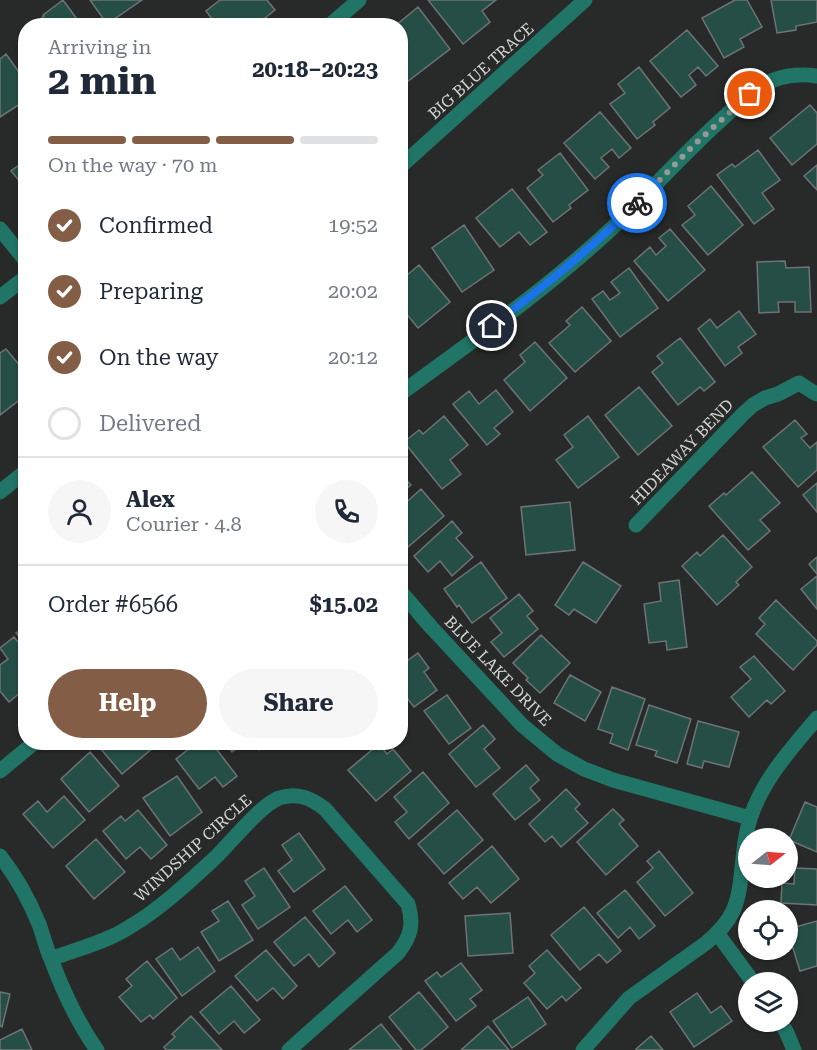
<!DOCTYPE html>
<meta charset="utf-8">
<style>
:root{--surface:#fff;--page:#f6f6f7;--text:#1f2937;--muted:#747a83;--line:#e0e1e3;--accent:#835d45}
body{margin:0;font-family:"Roboto Serif",serif;background:var(--page);color:var(--text);height:100vh;display:flex;flex-direction:column;font-size:22px;white-space:nowrap}
*{box-sizing:border-box;margin:0}
p{font-size:20px;color:var(--muted)}
.icon{flex:none;width:33px;height:33px;fill:none;stroke:currentColor;stroke-width:2;stroke-linecap:round;stroke-linejoin:round}
.map{position:relative;flex:1;overflow:hidden}
.details{position:absolute;left:18px;top:18px;width:390px;height:732px;display:flex;flex-direction:column;background:var(--surface);border-radius:24px;box-shadow:0 2px 4px #0004}
.details>*{flex:none}
.needle{width:39px;rotate:73deg}
.buttons{position:absolute;left:738px;top:828px;display:grid;gap:12px}
.buttons a{display:grid;place-items:center;width:60px;height:60px;border-radius:50%;background:var(--surface);box-shadow:0 2px 4px #0004;font-size:30px}
.pin{position:absolute;display:grid;place-items:center;width:51px;height:51px;color:#fff;margin:-26px;border:3px solid #fff;border-radius:50%;box-shadow:0 2px 6px #0007}
.courier{position:absolute;display:grid;place-items:center;width:60px;height:60px;margin:-30px;border:4px solid #1a73e8;border-radius:50%;background:#fff;color:#222;box-shadow:0 2px 8px #0007}
.summary em{font-style:normal;font-weight:700}
.summary div{display:flex;flex-direction:column-reverse}
.summary{display:flex;align-items:center;justify-content:space-between;height:102px;padding:0 30px}
h1{font-size:39px;font-weight:700;line-height:45px}
.bar{display:grid;grid-template-columns:repeat(4,1fr);gap:9px 6px;align-content:center;height:72px;padding:0 30px}
.bar i{height:8px;border-radius:4px;background:var(--line)}
.bar .active{background:var(--accent)}
.bar p{grid-column:span 4}
.line{display:flex;align-items:center;gap:15px;padding:0 30px;border-top:2px solid var(--line)}
.line div{flex:1}
.round{display:grid;place-items:center;flex:none;width:63px;height:63px;border-radius:32px;background:var(--page)}
ol{padding:0 30px;list-style:none}
li{display:flex;align-items:center;gap:18px;height:66px}
li p{margin-inline-start:auto}
li .icon{padding:6px;border-radius:50%;background:var(--accent);color:#fff;stroke-width:4}
li:last-child{color:var(--muted)}
li i{width:33px;height:33px;border:3px solid var(--line);border-radius:50%}
.action{display:flex;gap:12px;margin-top:auto;padding:12px 30px}
.action a{flex:1;height:69px;border-radius:36px;background:var(--accent);color:#fff;font-size:24px;font-weight:700;line-height:69px;text-align:center}
.action a+a{background:var(--page);color:var(--text)}
.map>svg:first-child{display:block}
.building{fill:#254f46;stroke:#6f7372;stroke-width:1.5}
.lines{fill:none;stroke-linecap:round;stroke-linejoin:round}
.minor{stroke:#217566;stroke-width:15}
.done{stroke:#989a99;stroke-width:6;stroke-dasharray:0 10.8}
.route{stroke:#1a73e8;stroke-width:8}
.labels{text-anchor:middle;dominant-baseline:central;stroke-width:6;stroke-linejoin:round;paint-order:stroke}
.street-label{font-size:16px;fill:#d5d7d6;stroke:#272a29}
</style>
<div class="map">
<svg width="817" height="1050" viewBox="0 0 817 1050">
<rect width="100%" height="100%" fill="#272a29"/>
<path class="building" d="M63,0l19,26h-50l12,-10 -1,-1z
M90,0h52l-35,24z
M220,0h47l8,10 -20,16h-38l-11,-15z
M428,0h68l-14,11 8,11 -27,22z
M735,0h12l15,27 -22,12 4,8 -20,11 -22,-40z
M771,0h46v22l-21,4v4l-19,3z
M418,7l32,42 -47,36 -3,-3v-45l2,-1 -2,-10h-5z
M687,30l31,36 -12,10 -8,-9 -9,8 7,10 -15,12 -31,-36z
M6,54l20,28v18l-26,17v-58z
M639,67l31,41 -17,14 2,3 -18,14 -27,-35 15,-11 -7,-9z
M810,105l7,8v31l-25,21 -22,-27z
M600,112l31,36 -12,10 -7,-9 -11,9 8,9 -14,12 -31,-36z
M758,150l22,30 -18,13 12,16 -20,15 -37,-49 15,-11 3,3z
M560,153l28,37 -19,15 2,3 -18,14 -26,-34 16,-13 -5,-5z
M26,160v29l-15,-18z
M817,165v25l-13,-14z
M711,186l32,39 -35,30 -26,-30 13,-10 -7,-9z
M512,189l35,43 -17,13 -11,-13 -19,15 -24,-29z
M464,225l30,45 -32,22 -30,-44z
M670,229l35,41 -37,31 -34,-40 16,-14 6,8 10,-9 -7,-8z
M785,261l1,7 23,-1 2,45h-16v-10h-17l1,10 -20,1 -2,-51z
M419,265l31,37 -32,26 -18,-22v-25z
M629,268l29,40 -38,29 -28,-38 11,-8 7,9 10,-7 -9,-11z
M582,307l29,34 -36,31 -26,-29 21,-18 -4,-4z
M739,311l17,23 -18,13 4,6 -17,13 -27,-37 12,-10 7,9z
M680,338l35,44 -11,9 -4,-4 -22,18 -26,-33 11,-9 -6,-7z
M535,342l32,36 -37,33 -26,-31 21,-18 -5,-7z
M6,349l20,24v22l-26,20v-62z
M639,387l33,39 -34,29 -33,-40z
M496,390l17,22 -19,16 6,6 -13,11 -34,-41 16,-13 10,13z
M444,416l24,29 -18,15 11,14 -19,15 -38,-47 15,-12 4,4z
M588,416l31,41 -41,31 -22,-28 17,-13 -9,-12z
M795,420l12,14 -6,4 9,10 7,-6v28l-19,17 -35,-40z
M752,472l28,31 -20,17 10,11 -22,19 -39,-44 15,-13 2,2z
M400,473l11,12 -11,9z
M817,483v29l-14,-17z
M421,489l23,27 -36,31 -8,-9v-30z
M570,502l5,48 -49,5 -5,-48z
M452,521l10,12 -6,5 17,19 -21,19 -12,-15 -12,11 -14,-16z
M723,535l29,32 -16,15 3,3 -22,20 -35,-39 15,-14 3,4z
M817,557v17l-8,-10z
M481,562l26,36 -35,25 -13,-18 -2,2 -13,-18z
M583,562l38,24 -25,37 -22,-14 -5,6 -14,-10z
M817,576v33l-16,-20z
M679,580l8,67 -20,3 -1,-9 -17,2 -5,-39 17,-3 -2,-18z
M519,594l14,17 -6,5 11,13 -34,28 -13,-15 11,-9 -12,-15z
M776,600l41,41v4l-24,25 -37,-36 9,-10 -6,-6z
M26,625v18l-10,-10z
M541,635l29,28 -30,30 -14,-13 2,-2 -15,-15z
M14,637l12,15v36l-17,14 -9,-11v-26l8,-6 -8,-11z
M400,643l7,7 -7,5z
M418,653l11,15 -5,4 13,18 -23,17 -14,-18v-23z
M754,656l31,35 -14,13 -4,-4 -18,17 -18,-20 20,-18 -11,-12z
M570,675l31,17 -16,29 -31,-18z
M612,687l33,12 -17,51 -18,-7 3,-9 -15,-5z
M447,695l24,33 -22,16 -25,-33z
M649,705l42,14 -14,44 -22,-7 2,-5 -21,-6z
M698,721l41,11 -10,35 -25,-6 -2,7 -15,-4z
M483,725l12,14 -11,10 16,19 -24,19 -27,-33z
M107,742h41l5,6 -31,26 -22,-26z
M198,742h13l26,34 -14,11 -8,-10 -16,12 -23,-30z
M225,742h19l-12,10z
M253,742h15l-9,8z
M343,742h17l-2,7z
M379,744l8,10 6,-5 18,22 -35,30 -28,-31z
M90,752l29,34 -30,26 -28,-33z
M526,765l13,15 -9,8 10,12 -25,20 -22,-26z
M423,772l26,31 -40,36 -14,-17 12,-10 -13,-15z
M177,776l25,36 -32,24 -27,-38z
M566,789l14,15 -5,5 13,14 -27,24 -9,-11 -7,6 -16,-18z
M64,796l21,24 -32,28 -30,-34 15,-13 9,11z
M805,802l12,5v45l-28,-12z
M613,809l11,11 -5,4 19,22 -32,29 -29,-33z
M138,810l29,35 -16,14 -11,-12 -14,12 -23,-28 18,-15 4,5z
M457,810l26,30 -39,34 -26,-30z
M299,833l26,36 -31,23 -16,-21 14,-11 -10,-15z
M96,839l29,33 -31,27 -28,-33z
M492,846l27,33 -28,24 -14,-16 -14,12 -14,-16z
M659,851l34,42 -28,23 -28,-34 16,-14 -6,-7z
M264,868l26,39 -32,22 -16,-24 13,-9 -10,-15z
M795,868l22,1v36l-36,-2 1,-20 12,1z
M345,886l27,34 -15,12 -9,-12 -17,14 -18,-23z
M625,890l30,36 -16,13 -9,-12 -12,11 -21,-25z
M228,901l25,39 -34,21 -18,-29 18,-11 -7,-10z
M584,907l37,44 -14,12 -8,-9 -19,16 -29,-35z
M510,913l3,40 -45,3 -3,-40z
M305,917l30,36 -16,14 -10,-13 -15,12 -20,-24z
M817,921v45l-17,5 -7,-23 -5,1v-20z
M198,947l17,24 -33,25 -26,-37 16,-11 8,12z
M266,950l31,36 -14,13 -10,-11 -16,13 -22,-25z
M547,950l34,38 -15,13 -4,-5 -15,13 -23,-26 11,-10 -6,-7z
M147,961l30,37 -24,21 -3,-4 -9,7 -22,-25 13,-11 -6,-7z
M461,963l21,27 -12,9 6,7 -20,15 -31,-40 12,-9 4,5z
M231,986l29,34 -16,13 -10,-12 -15,13 -19,-22z
M0,992l10,2 -8,33 -2,-1z
M419,992l29,35 -27,23h-5l-27,-33z
M697,993l14,20 10,-7 11,15 -38,26 -24,-35z
M528,997l18,27 -34,24 -19,-27z
M191,1016l31,34h-56l-2,-3 11,-10 -3,-3z
M381,1024l21,26h-53z
M488,1026l21,24h-48z
M22,1029l10,21h-32v-10z
M651,1036l12,14h-26l-1,-1z"/>
<g class="lines">
<path class="minor" d="M329,26l30,-26
M400,167l185,-167
M0,229l26,32
M0,297l26,-20
M400,394c71,-52 144,-103 209,-163 38,-36 73,-76 113,-112 12,-11 24,-24 38,-32 17,-11 38,-14 57,-11
M0,492l26,-21
M636,525l107,-111 10,-9 12,-7 13,-4 21,-11 14,9 4,2
M400,591l31,36 91,98 35,29 27,15 29,11 137,38
M0,771l35,-29
M0,856c16,20 29,44 39,68 4,11 7,24 12,35 12,32 26,63 46,91
M717,933l36,49
M51,959c26,-10 56,-17 80,-33 29,-17 60,-46 85,-69 15,-15 45,-52 63,-59 18,-6 32,0 46,11l83,95c6,21 3,32 -10,49l-109,97
M780,1022l6,9 8,19
M583,1050l46,-52 77,-55c11,-9 21,-19 27,-32 12,-27 7,-65 18,-95 13,-38 40,-67 66,-98"/>
</g>
<g class="lines">
<path class="done" d="M637,203l58,-59 55,-50"/>
<path class="route" d="M492,326c51,-39 100,-78 145,-123"/>
</g>
<g class="labels">
<g class="street-label">
<text transform="translate(481 71) rotate(-42)">BIG BLUE TRACE</text>
<text transform="translate(682 452) rotate(-46)">HIDEAWAY BEND</text>
<text transform="translate(498 671) rotate(46)">BLUE LAKE DRIVE</text>
<text transform="translate(193 848) rotate(-42)">WINDSHIP CIRCLE</text>
</g>
</g>
</svg>
<div class="buttons">
<a><svg class="needle" viewBox="-14 -14 28 28"><path d="M0-13l5 13h-10z" fill="#e53935"/><path d="M0 13l5-13h-10z" fill="#747a83"/></svg></a>
<a><svg class="icon" aria-label="locate" viewBox="0 0 24 24"><circle cx="12" cy="12" r="6"/><path d="M12 2v4M12 18v4M2 12h4M18 12h4"/></svg></a>
<a><svg class="icon" aria-label="layers" viewBox="0 0 24 24"><path d="M12 4l9 5-9 5-9-5zM3 14l9 5 9-5"/></svg></a>
</div>
<div class="pin" style="left:750px;top:94px;background:#ea580c"><svg class="icon" aria-label="bag" viewBox="0 0 24 24"><path d="M5 8h14l-1 12H6zM9 8a3 3 0 0 1 6 0"/></svg></div>
<div class="pin" style="left:492px;top:326px;background:#1f2937"><svg class="icon" aria-label="home" viewBox="0 0 24 24"><path d="M3 11l9-7 9 7M6 9v11h12V9"/></svg></div>
<div class="courier" style="left:637px;top:203px"><svg class="icon" aria-label="bike" viewBox="0 0 24 24"><circle cx="6" cy="16" r="4"/><circle cx="18" cy="16" r="4"/><path d="M6 16l4-8h5l3 8M10 8l3 8H6M13 5h3"/></svg></div>
<section class="details">
<div class="summary"><div><h1>2 min</h1><p>Arriving in</p></div><em>20:18–20:23</em></div>
<div class="bar"><i class="active"></i><i class="active"></i><i class="active"></i><i></i><p>On the way · 70 m</p></div>
<ol>
<li><svg class="icon" aria-label="check" viewBox="0 0 24 24"><path d="M5 12l5 5 9-10"/></svg>Confirmed<p>19:52</p></li>
<li><svg class="icon" aria-label="check" viewBox="0 0 24 24"><path d="M5 12l5 5 9-10"/></svg>Preparing<p>20:02</p></li>
<li><svg class="icon" aria-label="check" viewBox="0 0 24 24"><path d="M5 12l5 5 9-10"/></svg>On the way<p>20:12</p></li>
<li><i></i>Delivered</li>
</ol>
<div class="line" style="height:108px"><a class="round"><svg class="icon" aria-label="person" viewBox="0 0 24 24"><circle cx="12" cy="8" r="4"/><path d="M4 21q1-7 8-7t8 7"/></svg></a><div><b>Alex</b><p>Courier · 4.8</p></div><a class="round"><svg class="icon" aria-label="phone" viewBox="0 0 24 24"><path d="M5 4h4l2 5-3 2q2 4 5 5l2-3 5 2v4C11 20 4 13 5 4z"/></svg></a></div>
<div class="line" style="height:78px"><div>Order #6566</div><b>$15.02</b></div>
<div class="action"><a>Help</a><a>Share</a></div>
</section>
</div>
